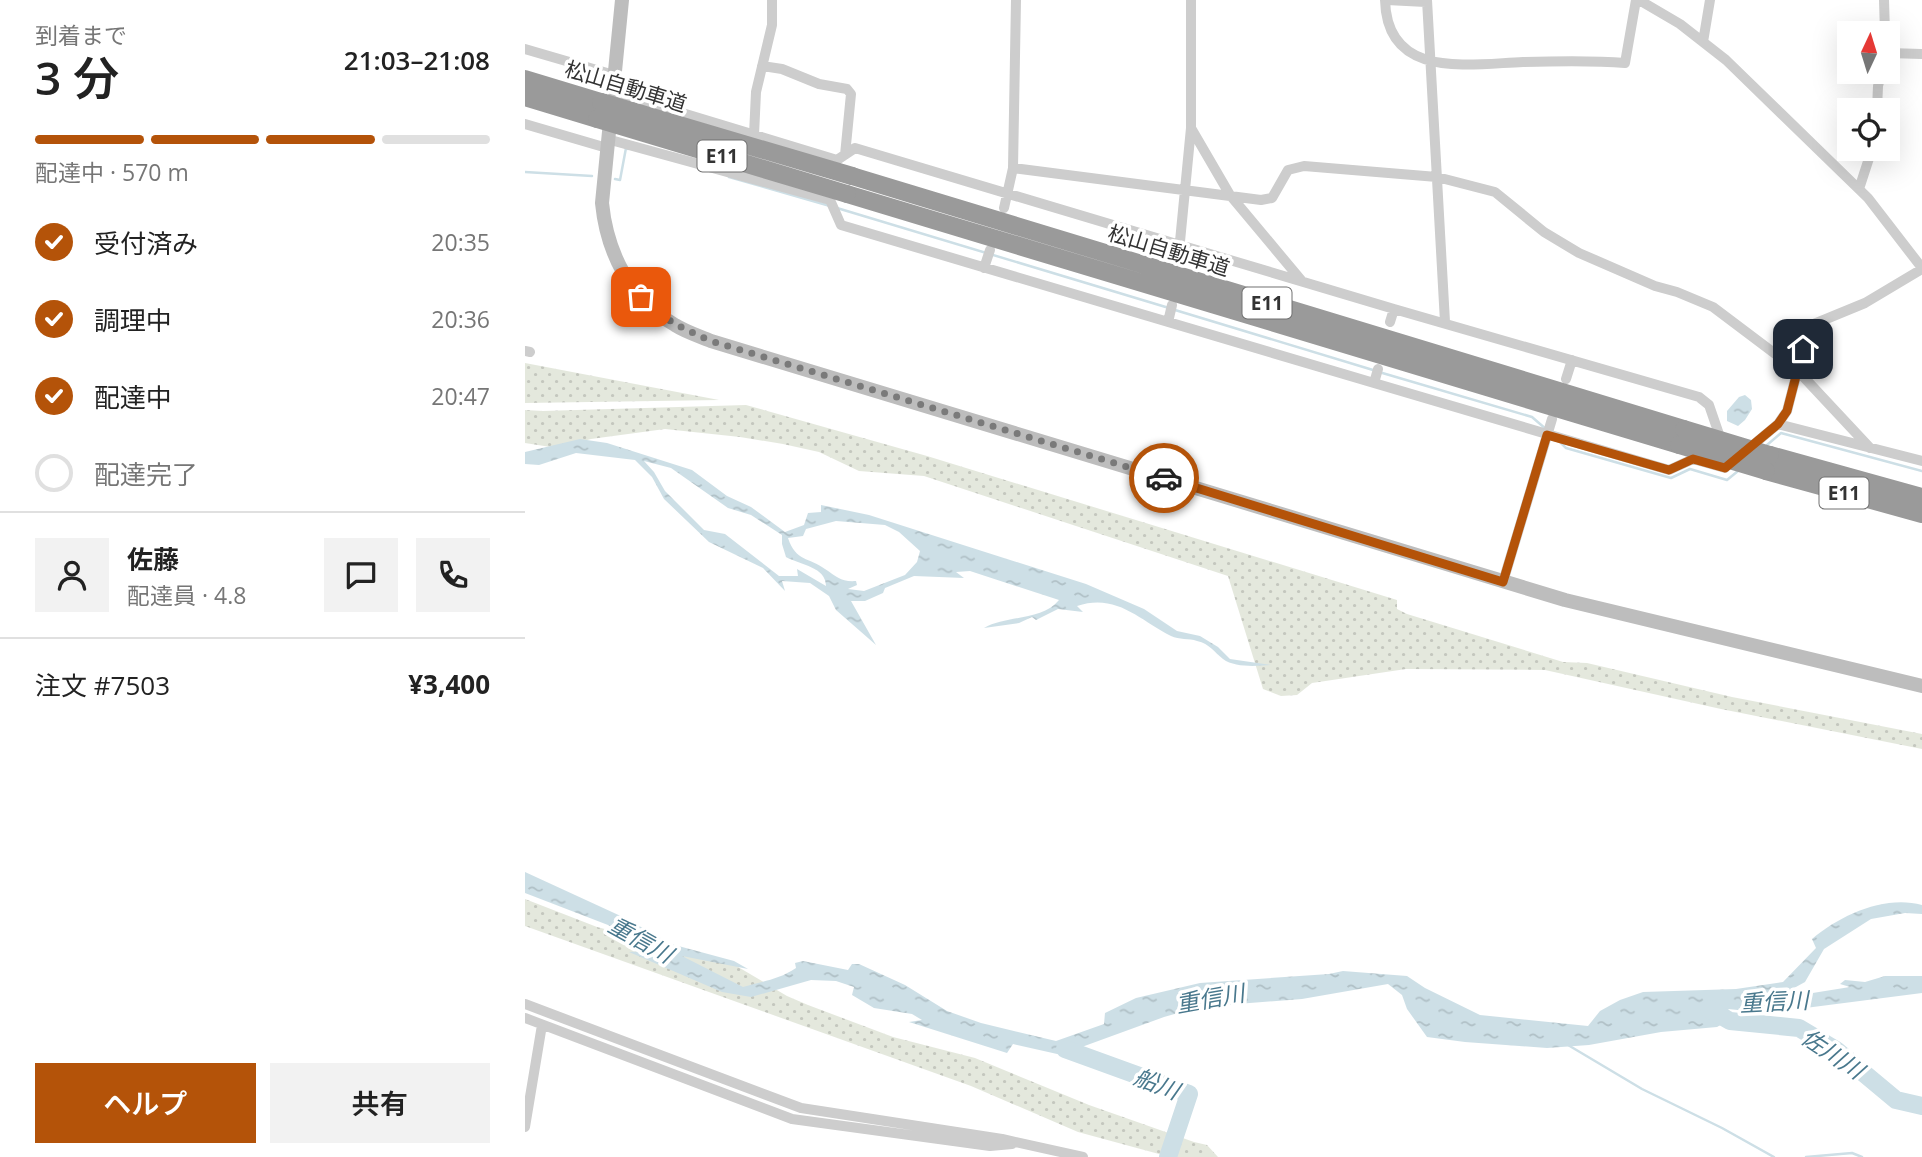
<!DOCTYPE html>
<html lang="ja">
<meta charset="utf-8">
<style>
:root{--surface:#fff;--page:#f2f2f2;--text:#222;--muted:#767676;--line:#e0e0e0;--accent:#b45309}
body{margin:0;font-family:"Open Sans","Noto Sans JP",sans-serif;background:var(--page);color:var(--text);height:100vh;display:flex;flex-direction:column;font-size:26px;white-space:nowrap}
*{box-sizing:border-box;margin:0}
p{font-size:23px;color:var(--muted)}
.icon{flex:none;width:38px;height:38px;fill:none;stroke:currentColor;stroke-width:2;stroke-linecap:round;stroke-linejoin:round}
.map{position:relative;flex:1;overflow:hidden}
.drawer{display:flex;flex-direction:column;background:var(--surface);width:525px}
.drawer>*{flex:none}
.needle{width:46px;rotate:4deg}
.tools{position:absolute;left:1312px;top:21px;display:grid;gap:14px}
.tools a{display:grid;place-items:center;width:63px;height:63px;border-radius:0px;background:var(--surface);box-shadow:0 7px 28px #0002;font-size:35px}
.pin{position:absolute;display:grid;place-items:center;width:60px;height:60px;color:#fff;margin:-30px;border-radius:14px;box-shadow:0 4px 10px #0006}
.courier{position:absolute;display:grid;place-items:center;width:70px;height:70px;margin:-35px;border:5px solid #b45309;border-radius:50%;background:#fff;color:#222;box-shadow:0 2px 9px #0007}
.head em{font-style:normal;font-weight:600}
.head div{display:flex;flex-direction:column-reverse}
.head{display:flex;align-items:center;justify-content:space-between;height:119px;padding:0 35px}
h1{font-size:46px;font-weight:600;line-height:52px}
.bar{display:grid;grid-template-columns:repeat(4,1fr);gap:10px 7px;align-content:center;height:84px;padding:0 35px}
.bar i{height:9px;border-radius:5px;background:var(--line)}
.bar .on{background:var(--accent)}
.bar p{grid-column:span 4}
.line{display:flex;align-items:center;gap:18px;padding:0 35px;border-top:2px solid var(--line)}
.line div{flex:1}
.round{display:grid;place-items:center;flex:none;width:74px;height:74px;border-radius:0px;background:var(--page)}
ol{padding:0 35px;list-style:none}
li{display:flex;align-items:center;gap:21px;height:77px}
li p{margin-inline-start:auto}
li .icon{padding:7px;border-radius:50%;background:var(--accent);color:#fff;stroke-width:4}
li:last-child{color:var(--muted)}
li i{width:38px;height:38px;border:4px solid var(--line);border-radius:50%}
.cta{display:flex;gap:14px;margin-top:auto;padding:14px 35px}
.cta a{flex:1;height:80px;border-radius:0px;background:var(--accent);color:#fff;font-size:28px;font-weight:600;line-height:80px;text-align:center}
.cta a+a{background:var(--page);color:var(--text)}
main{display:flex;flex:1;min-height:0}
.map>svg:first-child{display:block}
.grass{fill:url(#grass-dots)}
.water{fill:url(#water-ripples);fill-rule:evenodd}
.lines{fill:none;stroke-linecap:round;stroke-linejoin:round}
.stream{stroke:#cddfe6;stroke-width:2.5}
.river{stroke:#cddfe6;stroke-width:18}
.street{stroke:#cdcdcd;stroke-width:10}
.secondary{stroke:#bdbdbd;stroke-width:14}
.highway{stroke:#9a9a9a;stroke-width:18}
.highway-bridge{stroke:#9a9a9a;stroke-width:18}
.done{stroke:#7a7a7a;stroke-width:7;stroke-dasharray:0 12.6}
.route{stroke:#b45309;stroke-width:9}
.labels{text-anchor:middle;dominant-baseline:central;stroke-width:7;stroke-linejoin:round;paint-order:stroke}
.shield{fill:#fff;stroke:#707070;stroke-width:2}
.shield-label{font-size:19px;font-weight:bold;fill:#333}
.street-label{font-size:21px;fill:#333;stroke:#fff}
.water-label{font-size:23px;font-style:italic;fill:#49788d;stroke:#fff}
</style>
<main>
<section class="drawer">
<div class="head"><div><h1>3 分</h1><p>到着まで</p></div><em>21:03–21:08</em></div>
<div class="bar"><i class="on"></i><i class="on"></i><i class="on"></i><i></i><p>配達中 · 570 m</p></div>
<ol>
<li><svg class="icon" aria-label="check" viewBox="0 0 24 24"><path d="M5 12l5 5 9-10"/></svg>受付済み<p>20:35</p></li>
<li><svg class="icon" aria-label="check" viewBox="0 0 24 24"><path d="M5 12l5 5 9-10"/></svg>調理中<p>20:36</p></li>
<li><svg class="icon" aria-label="check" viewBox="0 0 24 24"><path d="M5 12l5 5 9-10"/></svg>配達中<p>20:47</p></li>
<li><i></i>配達完了</li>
</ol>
<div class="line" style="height:126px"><a class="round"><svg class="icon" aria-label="person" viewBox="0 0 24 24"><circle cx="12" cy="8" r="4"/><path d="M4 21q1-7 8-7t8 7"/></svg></a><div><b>佐藤</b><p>配達員 · 4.8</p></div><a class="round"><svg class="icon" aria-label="chat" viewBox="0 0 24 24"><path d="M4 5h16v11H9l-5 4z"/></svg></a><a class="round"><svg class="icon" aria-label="phone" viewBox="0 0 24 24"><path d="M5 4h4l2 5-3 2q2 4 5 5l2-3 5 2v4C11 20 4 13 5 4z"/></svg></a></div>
<div class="line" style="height:91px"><div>注文 #7503</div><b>¥3,400</b></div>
<div class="cta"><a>ヘルプ</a><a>共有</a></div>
</section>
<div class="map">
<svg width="1397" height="1157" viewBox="0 0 1397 1157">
<defs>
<pattern id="grass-dots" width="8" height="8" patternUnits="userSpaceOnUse" patternTransform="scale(1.75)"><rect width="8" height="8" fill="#e4e8dd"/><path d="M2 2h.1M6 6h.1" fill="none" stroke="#c4c7be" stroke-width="1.8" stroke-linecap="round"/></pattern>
<pattern id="water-ripples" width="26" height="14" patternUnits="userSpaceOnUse" patternTransform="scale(1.75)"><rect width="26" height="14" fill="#cddfe6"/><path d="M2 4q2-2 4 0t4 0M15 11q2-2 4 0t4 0" fill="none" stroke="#b0c0c6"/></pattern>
</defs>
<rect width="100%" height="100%" fill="#fff"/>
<path class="grass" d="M0,363l194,37 -194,3z
M221,405l181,51 470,144v9l10,5 156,48 24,1 145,34 190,37v15l-201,-40 -176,-39 -139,-1 -94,14 -15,12 -16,1 -18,-7 -35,-113 -304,-100 -65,-5 -40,-19 -36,-8 -43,-7 -75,-8 -74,10 -34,9 -32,-5v-33l18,1z
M0,899l72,28 131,34 59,35 21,9 85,32 82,21 114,47 105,37 13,3 11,12h-48l-92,-25 -107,-46 -446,-160z"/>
<path class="water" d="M1220,395l6,5 1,9 -7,11 -7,6 -11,-5v-10l12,-14z
M55,439l27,4 85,27 35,26 24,11 34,25 19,-7 4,-12 13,-1v-7l48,10 217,69 58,25 33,22 23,5 18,11 12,12 41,6c-14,1 -36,3 -48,-6 -9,-7 -13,-15 -26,-18 -8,-3 -18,-1 -26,-5 -32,-16 -54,-43 -94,-30l6,6 -25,-3 -22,11 -4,-3 -13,6 -35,5c22,-13 58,-7 75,-28l-89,-29 -14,1 8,6 -50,-2 -29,12 -2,5 -18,8h-14l25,44 -40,-35 -7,-14 -19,-13 -28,-2 3,10 -22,-23 -54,-26 -45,-43 -12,-22 -17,-17 -59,-7 -37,12 -14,-1v-12zM119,461l27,7 57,40 23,7 31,20v9l4,13c15,8 40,10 40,29l-29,-17 1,7h-19l-54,-42 -21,-4 -39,-39 -11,-19zM311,521l49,4 14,7 21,19 -3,11 -12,13 -41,16 -16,-2 9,-4 -1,-4c-15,1 -19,-4 -31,-12 -16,-12 -29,-7 -37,-31l15,-2 3,-7z
M0,872l100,46 46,26 63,17 14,8 -66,-13 61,31c20,-6 35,-7 53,-19l-1,-5 8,-2 45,9 4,-6h7l46,21 42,26 34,12 75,18 48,-17 1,-11 31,-15 64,-15 129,-9 14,-3 64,5 18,12 55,27 108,11 12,-15 20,-11 23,-8 93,-3 47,-7 33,-34 -4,-9c29,-24 72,-44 110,-34v9l-17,-1 -34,6 -47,30 -19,33 -20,11 9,3 56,-9 -10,-3 5,-4 20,2 20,-6h37v17l-155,20 -39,-4 7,8 -18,10 -56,5 -72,13 -42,3 -82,-6 -38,-5 -20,-28 -5,-14 -14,-11 -86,15 -103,8 -35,10 -85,31 -13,8 -53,-12 -6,9 -98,-31 13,-2 -10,-6 -38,-6 -22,-13 2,-8 -18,-6 -25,-1 -60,17 -29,-5 -93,-40 16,-1 -37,-26 -83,-32z"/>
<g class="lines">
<path class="stream" d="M0,172l67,4
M204,177l101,29
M90,179l5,1 6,-32 2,1
M312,208l332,100
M650,310l198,60
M854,372l153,45 15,13
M1034,441l7,7 105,30 19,-9 37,11 11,-9
M1242,445l14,-12 141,38
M1043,1045l74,44 80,39 52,29
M1281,1157l46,-4 10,4"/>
<path class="river" d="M1184,1009l21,12 69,7 37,22 60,50 26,6
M540,1049l124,45 -21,63"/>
<path class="street" d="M666,0v128l39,67 71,85
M860,0c2,80 84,64 138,62 34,-1 68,-2 102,1l11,-63
M862,0l39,2
M902,0l18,322
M1114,0l41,24 46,36 142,138 54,70
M1359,0l1,33
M1178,42l7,-42
M0,49l89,26
M1363,53l34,1
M237,66l20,3 37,15 28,5 4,5 -6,61
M88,92l224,68 18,-12 539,161 305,88 10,8 12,35
M1352,110l1,-24 4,-14
M0,124l82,24
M229,135l2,-43 16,-67v-25
M82,139l223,61 11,25 533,158 4,-14
M488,168l248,32 11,-2 16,-28 16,-4 133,11 58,15 49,40 35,21 76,33 22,6 36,15 85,64 72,77
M1334,189l13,-40
M479,208l9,-40 3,-168
M653,262l13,-134
M459,268l6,-18
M643,322l4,-17
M865,322l4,-13
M0,351l5,1
M1041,379l6,-19
M849,383l295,87 24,-11 32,9
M1253,424l9,-13 22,-85 56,-23 57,-34
M1222,450l31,-26 144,37
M978,582l49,-163
M0,1004l276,104 201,31 81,18
M0,1018l267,101 198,27 22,-2
M0,1127l17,-102"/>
<path class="secondary" d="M97,0l-20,203c5,50 28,96 73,122 11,7 24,11 36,16l854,259 357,86"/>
<path class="highway" d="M0,79l76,23
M0,97l72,22
M327,176l832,253
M322,194l832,251
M1245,455l152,42
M1241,471l156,43"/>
<path class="highway-bridge" d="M76,102l251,74
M72,119l250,75
M1159,429l86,26
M1154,445l87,26"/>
</g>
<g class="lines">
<path class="done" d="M116,297c20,22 43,32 70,44l453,137"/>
<path class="route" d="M639,478l339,104 44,-147 122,35 24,-11 32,9 53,-44 9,-13 16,-62"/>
</g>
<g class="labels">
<g class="shield">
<rect x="172.5" y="140.5" width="49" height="31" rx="5"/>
<rect x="717.5" y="287.5" width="49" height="31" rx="5"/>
<rect x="1294.5" y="477.5" width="49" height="31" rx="5"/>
</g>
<g class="shield-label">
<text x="197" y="156">E11</text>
<text x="742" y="303">E11</text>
<text x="1319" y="493">E11</text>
</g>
<g class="street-label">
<text transform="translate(101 86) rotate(17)">松山自動車道</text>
<text transform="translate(644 250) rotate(17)">松山自動車道</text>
</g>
<g class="water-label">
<text transform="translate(116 939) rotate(29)">重信川</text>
<text transform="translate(685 998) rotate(-10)">重信川</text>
<text transform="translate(1249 1001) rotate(-3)">重信川</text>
<text transform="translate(1308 1053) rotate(34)">佐川川</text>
<text transform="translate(632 1083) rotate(21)">船川</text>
</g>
</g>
</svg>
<div class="tools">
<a><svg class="needle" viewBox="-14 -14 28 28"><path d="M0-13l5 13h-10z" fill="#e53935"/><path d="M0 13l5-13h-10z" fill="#767676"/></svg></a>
<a><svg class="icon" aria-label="locate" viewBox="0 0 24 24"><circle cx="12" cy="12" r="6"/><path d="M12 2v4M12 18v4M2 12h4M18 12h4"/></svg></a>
</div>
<div class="pin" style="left:116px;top:297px;background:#ea580c"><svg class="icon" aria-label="bag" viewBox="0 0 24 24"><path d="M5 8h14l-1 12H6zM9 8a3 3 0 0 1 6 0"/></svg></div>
<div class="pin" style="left:1278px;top:349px;background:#1f2937"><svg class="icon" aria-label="home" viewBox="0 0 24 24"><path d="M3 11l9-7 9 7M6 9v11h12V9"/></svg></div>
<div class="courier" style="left:639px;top:478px"><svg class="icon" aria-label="car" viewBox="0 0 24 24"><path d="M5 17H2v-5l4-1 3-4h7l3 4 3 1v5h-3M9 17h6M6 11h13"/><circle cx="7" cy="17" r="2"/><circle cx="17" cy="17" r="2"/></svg></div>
</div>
</main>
